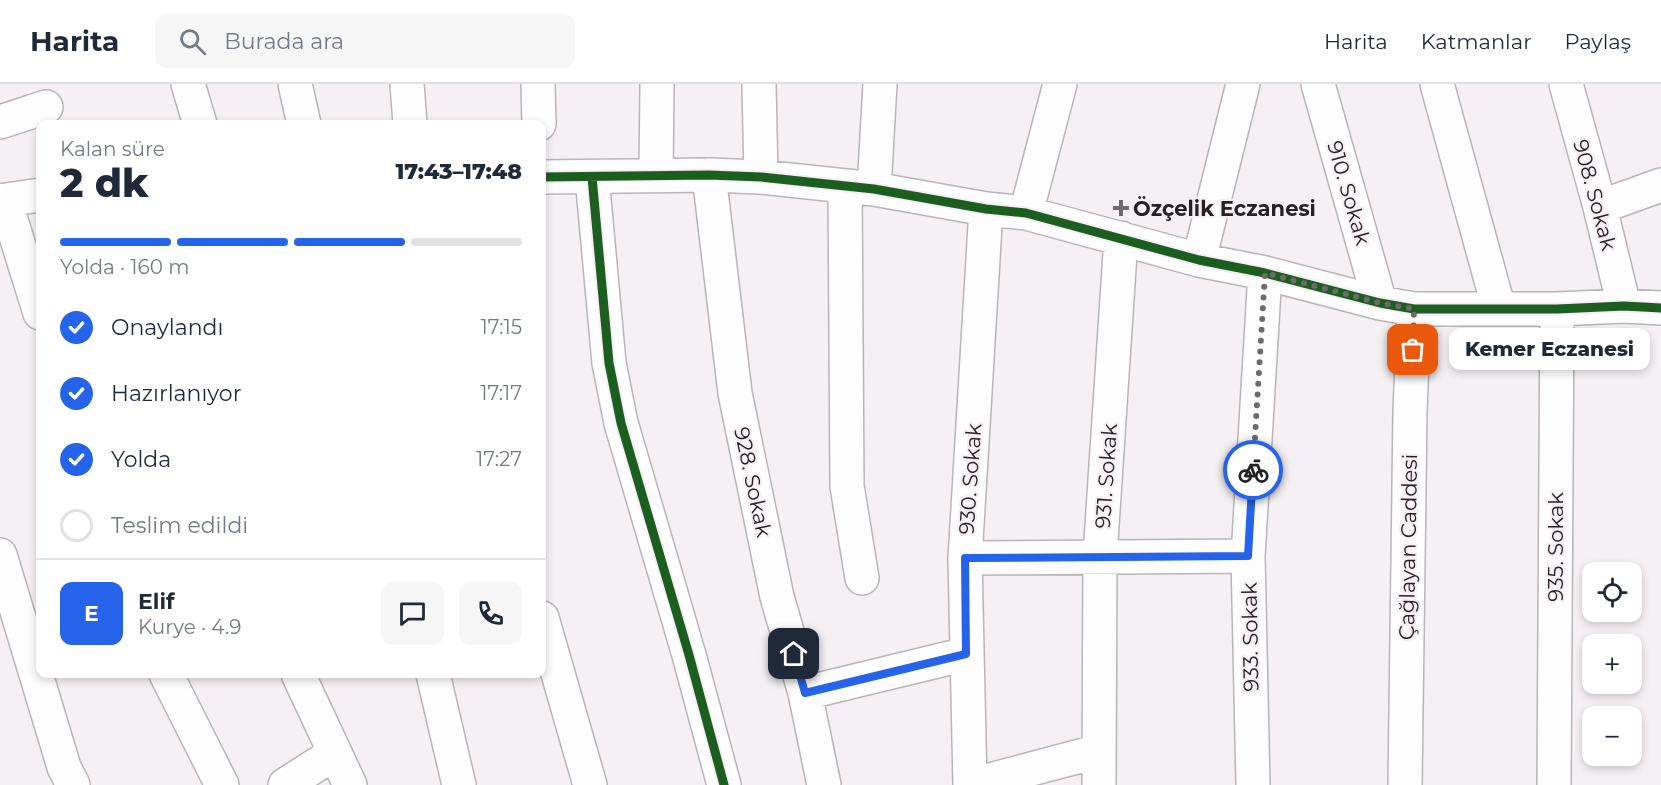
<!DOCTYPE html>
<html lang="tr">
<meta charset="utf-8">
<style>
:root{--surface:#fff;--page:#f6f6f7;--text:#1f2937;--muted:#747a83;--line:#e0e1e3;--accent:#2563eb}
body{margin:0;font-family:Montserrat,sans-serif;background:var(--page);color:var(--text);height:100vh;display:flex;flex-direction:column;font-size:22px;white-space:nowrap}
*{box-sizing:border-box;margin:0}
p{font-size:20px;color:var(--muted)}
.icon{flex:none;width:33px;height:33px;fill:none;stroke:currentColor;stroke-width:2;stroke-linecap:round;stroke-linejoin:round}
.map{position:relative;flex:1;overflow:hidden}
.drawer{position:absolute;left:36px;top:36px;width:510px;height:558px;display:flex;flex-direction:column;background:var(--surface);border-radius:12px;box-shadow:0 3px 9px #0003}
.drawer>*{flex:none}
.buttons{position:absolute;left:1582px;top:478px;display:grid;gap:12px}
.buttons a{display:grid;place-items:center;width:60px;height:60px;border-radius:12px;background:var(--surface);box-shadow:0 3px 9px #0003;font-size:30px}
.pin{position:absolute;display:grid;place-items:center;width:51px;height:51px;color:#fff;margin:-26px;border-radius:12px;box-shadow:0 3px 9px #0006}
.courier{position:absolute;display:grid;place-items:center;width:60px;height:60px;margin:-30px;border:4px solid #2563eb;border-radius:50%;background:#fff;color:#222;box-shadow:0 2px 8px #0007}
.bubble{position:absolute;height:42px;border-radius:12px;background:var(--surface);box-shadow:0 3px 9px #0003;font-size:20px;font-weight:800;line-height:42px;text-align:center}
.summary em{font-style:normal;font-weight:800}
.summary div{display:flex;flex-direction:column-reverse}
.summary{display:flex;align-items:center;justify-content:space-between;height:102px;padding:0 24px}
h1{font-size:39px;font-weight:800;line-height:45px}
.bar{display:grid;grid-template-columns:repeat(4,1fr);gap:9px 6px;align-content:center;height:72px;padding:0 24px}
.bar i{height:8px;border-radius:4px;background:var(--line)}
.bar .on{background:var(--accent)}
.bar p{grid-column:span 4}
.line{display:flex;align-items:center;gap:15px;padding:0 24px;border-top:2px solid var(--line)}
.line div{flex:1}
.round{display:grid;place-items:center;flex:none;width:63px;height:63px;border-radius:12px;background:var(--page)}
ol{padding:0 24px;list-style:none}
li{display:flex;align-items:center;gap:18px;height:66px}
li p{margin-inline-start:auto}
li .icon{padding:6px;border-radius:50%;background:var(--accent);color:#fff;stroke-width:4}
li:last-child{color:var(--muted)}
li i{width:33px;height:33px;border:3px solid var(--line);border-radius:50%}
header{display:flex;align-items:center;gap:36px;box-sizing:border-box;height:84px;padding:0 30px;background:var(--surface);border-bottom:2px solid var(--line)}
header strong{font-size:28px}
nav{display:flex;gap:33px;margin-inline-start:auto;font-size:21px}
.search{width:420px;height:54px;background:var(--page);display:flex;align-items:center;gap:15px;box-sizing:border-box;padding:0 21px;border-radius:12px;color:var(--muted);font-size:22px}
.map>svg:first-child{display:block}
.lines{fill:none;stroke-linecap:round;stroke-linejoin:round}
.minor-casing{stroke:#b8b5b7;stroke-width:36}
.minor{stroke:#fefdfd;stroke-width:33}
.cycleway-casing{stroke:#f6eff4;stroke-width:13}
.cycleway{stroke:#1b5e20;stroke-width:9}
.done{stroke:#6e6a6c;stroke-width:6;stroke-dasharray:0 10.8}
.route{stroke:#2563eb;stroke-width:8}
.poi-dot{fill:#6e6a6c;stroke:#f6eff4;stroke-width:2}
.labels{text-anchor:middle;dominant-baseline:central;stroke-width:4.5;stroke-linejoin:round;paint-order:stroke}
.street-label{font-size:21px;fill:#252224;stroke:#f6eff4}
.poi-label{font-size:21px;font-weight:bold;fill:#252224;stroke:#f6eff4;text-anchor:start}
</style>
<header>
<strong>Harita</strong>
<div class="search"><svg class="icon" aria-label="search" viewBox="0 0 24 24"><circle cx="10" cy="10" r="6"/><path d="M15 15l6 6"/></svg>Burada ara</div>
<nav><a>Harita</a><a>Katmanlar</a><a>Paylaş</a></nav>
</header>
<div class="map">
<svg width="1661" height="701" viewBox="0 0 1661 701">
<rect width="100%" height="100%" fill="#f5f0f3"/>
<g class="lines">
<g class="minor-casing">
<path id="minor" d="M188,0l12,40
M295,0l9,40
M407,0l3,40
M538,0l1,40
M759,0l2,93
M1318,0l62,219
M1437,0l62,225
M1566,0l34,123 24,99
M0,38l46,-15
M656,91l1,-91
M709,91l26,218 42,204 28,96 19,92
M542,93l167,-2 52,2 113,12 112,20 40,4 173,47 66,13 115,30 34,6h143l67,-3 37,2
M592,93l17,186 12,60 68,232 35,130
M845,103l2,299 15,92
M874,105l6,-105
M0,117l40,-6
M5,117l35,112
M1600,123l61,-22
M1026,129l34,-129
M1199,176l44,-176
M0,471l64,212 9,18
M965,474l283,-2
M542,534l48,167
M166,590l56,111
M298,590l52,111
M433,590l26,111
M805,609l161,-39
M285,701l50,-32
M970,701l-5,-227 21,-349
M971,701l128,-34
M1099,701l1,-229 21,-318
M1253,701l-5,-229 17,-283
M1405,701l5,-373 4,-103
M1554,701l3,-476"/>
</g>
<use href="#minor" class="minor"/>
<g class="cycleway-casing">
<path id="cycleway" d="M542,93l167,-2 52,2 113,12 112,20 40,4 173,47 66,13 115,30 34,6h143l67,-3 37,2
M592,93l17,186 12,60 68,232 35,130"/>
</g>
<use href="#cycleway" class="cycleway"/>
</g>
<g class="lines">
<path class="done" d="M1253,386l12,-197 115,30 34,6 -1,41"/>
<path class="route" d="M794,570l11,39 161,-39 -1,-96 283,-2 5,-86"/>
</g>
<path class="poi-dot" d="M1118 115h6v6h6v6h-6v6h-6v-6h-6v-6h6z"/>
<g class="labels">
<g class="street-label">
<text transform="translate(1349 109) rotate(74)">910. Sokak</text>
<text transform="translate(1595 111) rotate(75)">908. Sokak</text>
<text transform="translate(1106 392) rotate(-86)">931. Sokak</text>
<text transform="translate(970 395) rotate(-86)">930. Sokak</text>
<text transform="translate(753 398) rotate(78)">928. Sokak</text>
<text transform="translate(1408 463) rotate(-89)">Çağlayan Caddesi</text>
<text transform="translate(1555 463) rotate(-90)">935. Sokak</text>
<text transform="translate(1250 553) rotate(-91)">933. Sokak</text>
</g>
<g class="poi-label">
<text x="1133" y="124">Özçelik Eczanesi</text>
</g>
</g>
</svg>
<div class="buttons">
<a><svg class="icon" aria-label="locate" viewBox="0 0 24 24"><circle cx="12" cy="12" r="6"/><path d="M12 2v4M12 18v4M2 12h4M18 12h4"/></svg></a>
<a>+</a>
<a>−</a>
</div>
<div class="pin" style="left:1413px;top:266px;background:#ea580c"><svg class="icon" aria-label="bag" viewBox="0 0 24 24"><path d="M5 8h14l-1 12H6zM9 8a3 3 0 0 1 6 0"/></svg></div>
<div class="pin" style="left:794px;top:570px;background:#1f2937"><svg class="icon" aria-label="home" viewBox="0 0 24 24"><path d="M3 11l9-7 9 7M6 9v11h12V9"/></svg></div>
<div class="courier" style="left:1253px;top:386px"><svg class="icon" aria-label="bike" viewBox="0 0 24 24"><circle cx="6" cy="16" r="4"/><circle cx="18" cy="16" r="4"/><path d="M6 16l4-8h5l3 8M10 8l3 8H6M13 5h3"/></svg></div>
<div class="bubble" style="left:1449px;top:244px;width:201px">Kemer Eczanesi</div>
<section class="drawer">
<div class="summary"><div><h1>2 dk</h1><p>Kalan süre</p></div><em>17:43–17:48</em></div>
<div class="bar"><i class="on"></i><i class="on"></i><i class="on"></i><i></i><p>Yolda · 160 m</p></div>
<ol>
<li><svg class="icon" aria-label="check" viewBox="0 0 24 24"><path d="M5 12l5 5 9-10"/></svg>Onaylandı<p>17:15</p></li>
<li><svg class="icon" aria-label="check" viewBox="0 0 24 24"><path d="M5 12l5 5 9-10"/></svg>Hazırlanıyor<p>17:17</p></li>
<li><svg class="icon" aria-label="check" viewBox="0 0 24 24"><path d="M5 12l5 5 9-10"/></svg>Yolda<p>17:27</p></li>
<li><i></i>Teslim edildi</li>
</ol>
<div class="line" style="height:108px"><b class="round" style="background:var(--accent);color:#fff">E</b><div><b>Elif</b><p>Kurye · 4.9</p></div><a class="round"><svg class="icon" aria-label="chat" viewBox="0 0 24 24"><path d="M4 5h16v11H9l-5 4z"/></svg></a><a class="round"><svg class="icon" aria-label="phone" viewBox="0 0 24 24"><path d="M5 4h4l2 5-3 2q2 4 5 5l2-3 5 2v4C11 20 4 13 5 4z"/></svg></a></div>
</section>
</div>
